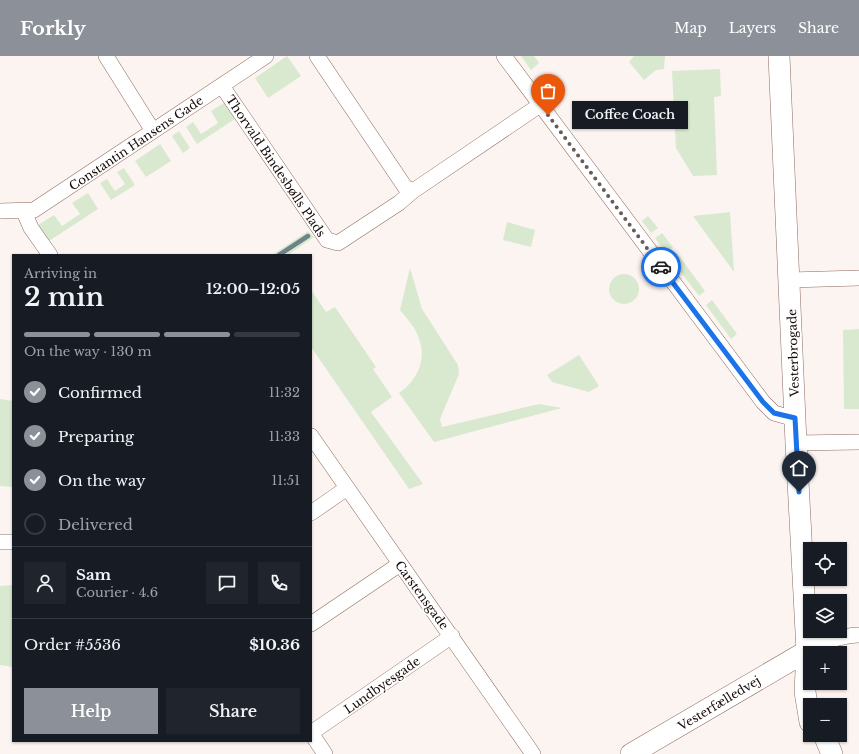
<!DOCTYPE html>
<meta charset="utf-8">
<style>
:root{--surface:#171b24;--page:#20242c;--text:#f1f3f6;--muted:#9ea1a6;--line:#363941;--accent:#8c9099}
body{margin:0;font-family:"Libre Baskerville",serif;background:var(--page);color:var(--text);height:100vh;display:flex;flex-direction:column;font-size:15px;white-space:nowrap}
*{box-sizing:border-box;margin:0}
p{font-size:13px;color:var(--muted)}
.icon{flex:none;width:22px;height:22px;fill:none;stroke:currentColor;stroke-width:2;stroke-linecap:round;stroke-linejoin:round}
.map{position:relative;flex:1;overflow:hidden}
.side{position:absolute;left:12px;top:198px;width:300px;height:488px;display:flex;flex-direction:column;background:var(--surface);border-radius:0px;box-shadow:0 1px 3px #0004}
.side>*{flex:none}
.buttons{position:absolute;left:803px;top:486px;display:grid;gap:8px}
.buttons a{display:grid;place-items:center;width:44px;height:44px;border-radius:0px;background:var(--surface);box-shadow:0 1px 3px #0004;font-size:20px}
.pin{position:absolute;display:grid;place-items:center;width:34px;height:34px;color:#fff;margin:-41px -17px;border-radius:50% 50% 50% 0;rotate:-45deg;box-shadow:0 0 4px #0007}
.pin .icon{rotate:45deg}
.courier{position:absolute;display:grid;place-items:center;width:40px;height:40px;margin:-20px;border:3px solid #1a73e8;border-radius:50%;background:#fff;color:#222;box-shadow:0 1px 5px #0007}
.bubble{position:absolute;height:28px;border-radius:0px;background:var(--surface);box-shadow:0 1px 3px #0004;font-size:13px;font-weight:600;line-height:28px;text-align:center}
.summary em{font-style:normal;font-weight:600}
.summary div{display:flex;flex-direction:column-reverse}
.summary{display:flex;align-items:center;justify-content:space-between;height:68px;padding:0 12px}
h1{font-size:26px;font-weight:600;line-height:30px}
.bar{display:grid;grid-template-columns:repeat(4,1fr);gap:6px 4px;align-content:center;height:48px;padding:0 12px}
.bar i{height:5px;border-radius:3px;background:var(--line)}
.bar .selected{background:var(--accent)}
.bar p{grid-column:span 4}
.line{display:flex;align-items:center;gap:10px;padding:0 12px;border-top:1px solid var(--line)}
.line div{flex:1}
.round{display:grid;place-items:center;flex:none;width:42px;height:42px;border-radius:0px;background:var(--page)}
ol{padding:0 12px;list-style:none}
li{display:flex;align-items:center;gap:12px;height:44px}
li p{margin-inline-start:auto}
li .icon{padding:4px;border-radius:50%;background:var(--accent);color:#fff;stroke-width:4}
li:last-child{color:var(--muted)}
li i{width:22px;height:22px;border:2px solid var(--line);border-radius:50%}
.cta{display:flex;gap:8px;margin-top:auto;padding:8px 12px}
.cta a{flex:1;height:46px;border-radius:0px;background:var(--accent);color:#fff;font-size:16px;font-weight:600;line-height:46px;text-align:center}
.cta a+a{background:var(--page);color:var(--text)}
header{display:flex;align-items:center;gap:24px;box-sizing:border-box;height:56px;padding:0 20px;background:var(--accent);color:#fff}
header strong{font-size:19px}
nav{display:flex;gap:22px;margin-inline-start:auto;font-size:14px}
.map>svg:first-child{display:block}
.green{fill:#d9e9d0}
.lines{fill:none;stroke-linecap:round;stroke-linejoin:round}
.stream{stroke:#6d8389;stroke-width:4.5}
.street-casing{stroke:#8d6c5f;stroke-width:16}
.secondary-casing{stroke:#8d6c5f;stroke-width:22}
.street{stroke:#fff;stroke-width:15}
.secondary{stroke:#fff;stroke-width:21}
.done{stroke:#665c58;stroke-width:4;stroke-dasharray:0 7.2}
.route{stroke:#1a73e8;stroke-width:5}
.labels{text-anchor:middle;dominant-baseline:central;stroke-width:3;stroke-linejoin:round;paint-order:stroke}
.street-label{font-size:12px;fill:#160a06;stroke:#fff}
</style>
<header>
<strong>Forkly</strong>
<nav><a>Map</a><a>Layers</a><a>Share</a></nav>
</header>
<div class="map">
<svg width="859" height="698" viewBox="0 0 859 698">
<rect width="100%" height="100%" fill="#fcf4f1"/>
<path class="green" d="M287,0l14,20 -33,22 -13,-20z
M521,0h13l5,7 -8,7z
M634,0h31l-1,13 -8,1 -12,10 -15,-18z
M720,13l1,27 -7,1 3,78 -24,1 -17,-28 -4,-77z
M224,47l11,16 -38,25 -11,-17 7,-5 8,12 17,-11 -7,-12z
M179,75l11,17 -7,5 -11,-17z
M160,88l11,17 -25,16 -11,-16z
M124,112l11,17 -24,15 -11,-17 7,-4 8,12 10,-7 -8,-12z
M88,137l10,16 -49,32 -11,-16 16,-10 8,11 18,-12 -8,-11z
M730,156l4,60 -41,-56z
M648,160l10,12 -7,5 -9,-12z
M507,166l28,8 -4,17 -28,-7z
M308,175l6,6 -26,18h-16z
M662,177l11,14 -7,6 -11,-15z
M677,197l28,38 -6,5 -29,-38z
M410,212l12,41 36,56 1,9 -19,45 2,8 97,-23 23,4 -128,34 -35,-49c18,-12 28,-33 20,-54 -3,-11 -12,-20 -19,-29z
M609 233a15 15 0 1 1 30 0a15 15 0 1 1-30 0Z
M311,234l15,22 9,-5 41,60 -3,2 19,28 -21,15 52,72 -14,5 -98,-142z
M712,244l25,34 -6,5 -25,-34z
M859,273v80h-15l-1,-79z
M579,299l20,31 -10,6 -37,-10 -5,-7z
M0,343l13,2v86l-13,-1z
M13,529v82l-13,-2v-79z"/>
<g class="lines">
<path class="stream" d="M279,199l29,-19"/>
<g class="street-casing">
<path id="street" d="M106,0l47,75
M317,0l88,131 8,4 127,-86
M504,0l259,346 11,11 21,6
M222,30l105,154 11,3 61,-40 14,-12
M0,155l34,-1 232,-154
M24,156l7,16 19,27
M790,224l69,-2
M311,380l222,318
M796,387l63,-1
M311,457l36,-25
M0,486h13
M311,568l89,-60
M807,595c18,-10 32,-15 52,-16
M311,677l141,-97
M311,677l14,21"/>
</g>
<g class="secondary-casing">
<path id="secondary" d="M779,0l17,387 11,208 -2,41 5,30
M824,679l8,19
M631,698l176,-103"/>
</g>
<use href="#street" class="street"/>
<use href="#secondary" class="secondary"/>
</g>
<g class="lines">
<path class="done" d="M548,59l113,152"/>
<path class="route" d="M661,211l102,135 11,11 21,5 4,74"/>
</g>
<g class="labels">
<g class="street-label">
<text transform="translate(136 87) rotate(-34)">Constantin Hansens Gade</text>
<text transform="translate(276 110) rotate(56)">Thorvald Bindesbølls Plads</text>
<text transform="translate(793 297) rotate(-92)">Vesterbrogade</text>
<text transform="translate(422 539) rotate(54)">Carstensgade</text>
<text transform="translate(382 629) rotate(-35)">Lundbyesgade</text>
<text transform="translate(719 647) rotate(-31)">Vesterfælledvej</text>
</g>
</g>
</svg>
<div class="buttons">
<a><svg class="icon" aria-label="locate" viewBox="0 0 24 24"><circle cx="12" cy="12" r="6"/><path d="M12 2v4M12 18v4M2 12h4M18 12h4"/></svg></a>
<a><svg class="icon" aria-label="layers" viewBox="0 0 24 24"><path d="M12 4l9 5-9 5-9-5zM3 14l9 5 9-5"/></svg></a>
<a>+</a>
<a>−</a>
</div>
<div class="pin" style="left:548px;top:59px;background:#ea580c"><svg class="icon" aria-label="bag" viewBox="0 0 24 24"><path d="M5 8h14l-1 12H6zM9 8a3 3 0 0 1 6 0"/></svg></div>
<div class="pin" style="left:799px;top:436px;background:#1f2937"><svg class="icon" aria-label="home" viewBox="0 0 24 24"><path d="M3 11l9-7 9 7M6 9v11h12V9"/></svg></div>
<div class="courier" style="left:661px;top:211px"><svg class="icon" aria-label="car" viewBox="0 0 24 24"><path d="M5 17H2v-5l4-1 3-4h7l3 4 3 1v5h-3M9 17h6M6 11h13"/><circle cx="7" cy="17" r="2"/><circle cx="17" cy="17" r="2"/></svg></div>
<div class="bubble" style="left:572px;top:45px;width:116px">Coffee Coach</div>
<section class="side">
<div class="summary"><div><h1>2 min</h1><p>Arriving in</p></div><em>12:00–12:05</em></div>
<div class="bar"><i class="selected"></i><i class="selected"></i><i class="selected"></i><i></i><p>On the way · 130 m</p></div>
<ol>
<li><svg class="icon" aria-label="check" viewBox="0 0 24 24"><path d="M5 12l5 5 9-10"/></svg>Confirmed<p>11:32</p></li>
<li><svg class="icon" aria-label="check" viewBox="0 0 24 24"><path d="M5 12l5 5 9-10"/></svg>Preparing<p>11:33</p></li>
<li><svg class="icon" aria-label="check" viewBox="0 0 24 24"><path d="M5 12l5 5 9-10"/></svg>On the way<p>11:51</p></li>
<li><i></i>Delivered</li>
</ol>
<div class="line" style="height:72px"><a class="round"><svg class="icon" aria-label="person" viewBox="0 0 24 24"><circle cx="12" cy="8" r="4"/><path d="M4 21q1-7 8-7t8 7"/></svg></a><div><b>Sam</b><p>Courier · 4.6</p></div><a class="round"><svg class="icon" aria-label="chat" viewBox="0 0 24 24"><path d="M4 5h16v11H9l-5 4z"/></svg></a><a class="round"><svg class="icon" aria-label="phone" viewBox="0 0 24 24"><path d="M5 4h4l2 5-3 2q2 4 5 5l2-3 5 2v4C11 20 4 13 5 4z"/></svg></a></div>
<div class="line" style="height:52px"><div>Order #5536</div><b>$10.36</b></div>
<div class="cta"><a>Help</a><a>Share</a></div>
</section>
</div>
